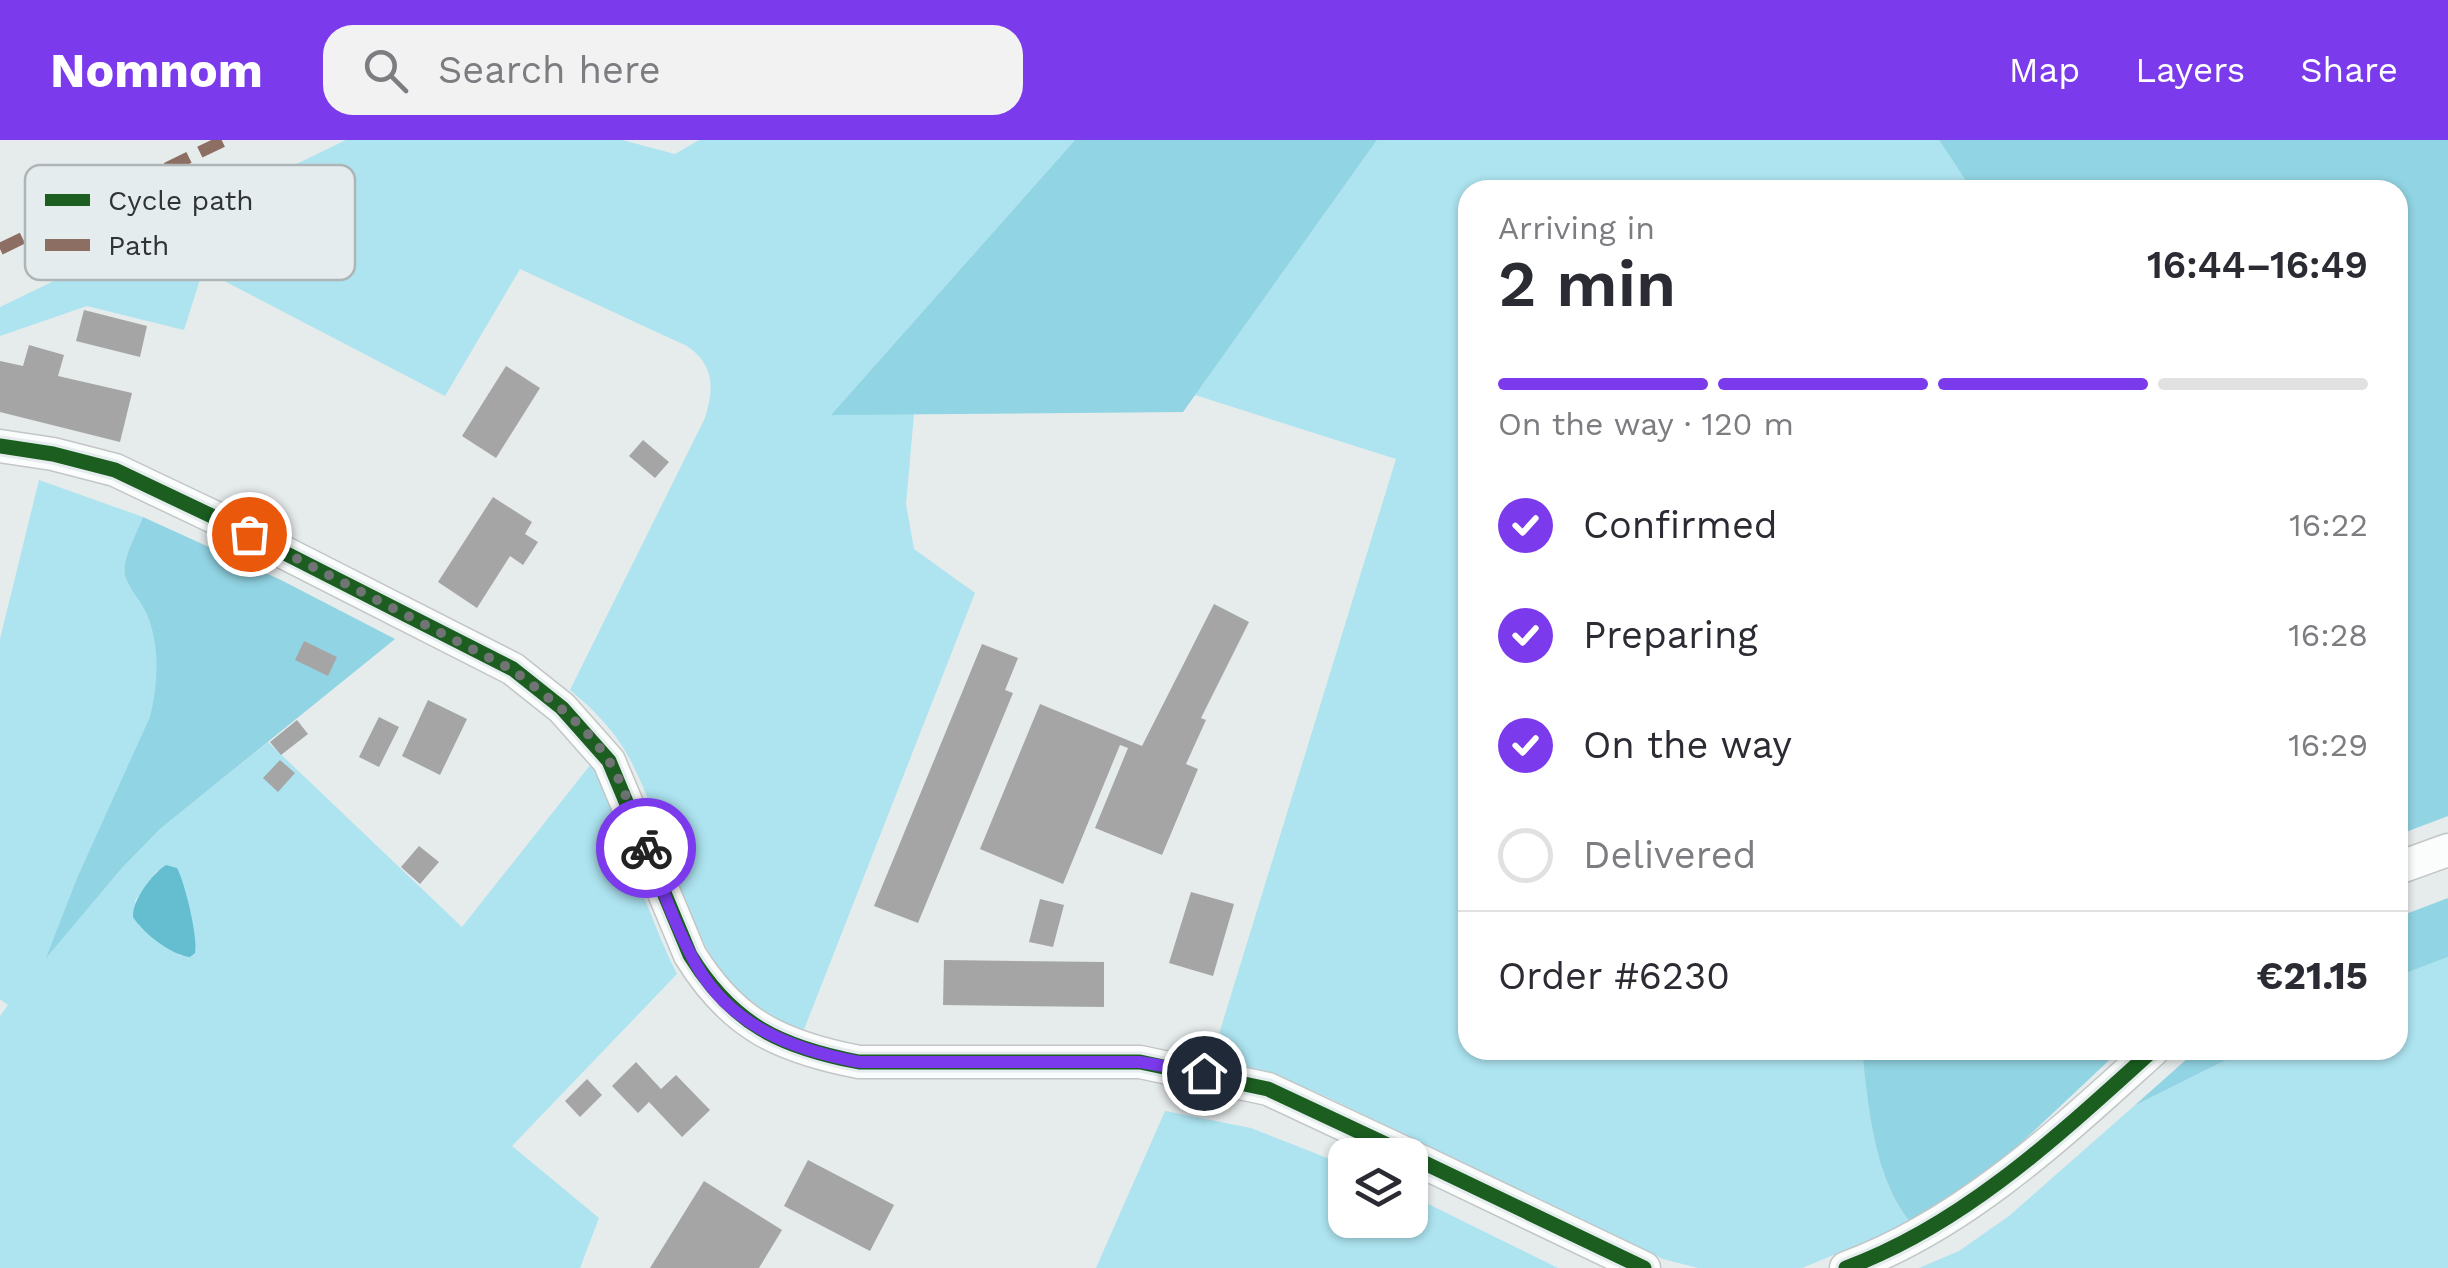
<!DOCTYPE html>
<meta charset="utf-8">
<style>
:root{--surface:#fff;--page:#f2f2f3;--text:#2b2b33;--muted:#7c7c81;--line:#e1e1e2;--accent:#7c3aed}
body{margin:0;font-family:"Work Sans",sans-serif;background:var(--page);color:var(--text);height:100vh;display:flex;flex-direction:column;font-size:38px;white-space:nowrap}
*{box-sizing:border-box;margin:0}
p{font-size:32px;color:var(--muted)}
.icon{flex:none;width:55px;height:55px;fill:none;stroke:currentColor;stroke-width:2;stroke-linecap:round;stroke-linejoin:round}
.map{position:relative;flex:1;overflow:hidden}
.panel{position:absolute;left:1458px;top:40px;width:950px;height:880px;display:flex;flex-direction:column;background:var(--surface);border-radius:30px;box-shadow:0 2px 8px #0004}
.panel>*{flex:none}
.buttons{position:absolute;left:1328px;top:998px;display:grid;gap:20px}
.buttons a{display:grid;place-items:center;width:100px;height:100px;border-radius:20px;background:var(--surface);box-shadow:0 2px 8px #0004;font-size:50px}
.pin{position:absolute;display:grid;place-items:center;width:85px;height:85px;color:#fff;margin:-42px;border:5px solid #fff;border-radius:50%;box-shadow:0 2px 10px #0007}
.courier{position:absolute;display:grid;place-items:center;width:100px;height:100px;margin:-50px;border:8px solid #7c3aed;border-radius:50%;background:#fff;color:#222;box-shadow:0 2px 12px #0007}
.summary em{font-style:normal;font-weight:600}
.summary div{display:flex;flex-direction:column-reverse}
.summary{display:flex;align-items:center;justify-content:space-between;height:170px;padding:0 40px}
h1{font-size:65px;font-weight:600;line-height:75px}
.bar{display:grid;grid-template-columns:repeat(4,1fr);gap:15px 10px;align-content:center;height:120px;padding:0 40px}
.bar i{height:12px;border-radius:8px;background:var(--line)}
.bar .on{background:var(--accent)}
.bar p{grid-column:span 4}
.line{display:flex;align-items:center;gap:25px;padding:0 40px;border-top:2px solid var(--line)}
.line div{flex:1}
ol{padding:0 40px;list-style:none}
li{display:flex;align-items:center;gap:30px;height:110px}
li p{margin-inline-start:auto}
li .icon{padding:10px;border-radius:50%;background:var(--accent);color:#fff;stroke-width:4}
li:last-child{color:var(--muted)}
li i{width:55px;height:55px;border:5px solid var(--line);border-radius:50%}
header{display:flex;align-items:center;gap:60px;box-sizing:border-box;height:140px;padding:0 50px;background:var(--accent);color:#fff}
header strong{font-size:48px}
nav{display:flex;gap:55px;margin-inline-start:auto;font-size:35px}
.search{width:700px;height:90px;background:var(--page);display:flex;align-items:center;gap:25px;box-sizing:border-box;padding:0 35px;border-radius:30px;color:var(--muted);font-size:38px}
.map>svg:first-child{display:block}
.green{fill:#ade4f0;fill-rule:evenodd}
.forest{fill:#91d4e3}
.water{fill:#64bed0}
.building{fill:#a5a5a6}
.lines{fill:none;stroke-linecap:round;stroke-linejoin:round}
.street-casing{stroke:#c2c6c7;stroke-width:35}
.street{stroke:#fbfcfc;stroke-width:32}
.quiet{stroke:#8d6e63;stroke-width:12;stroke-dasharray:25 12;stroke-linecap:butt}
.cycleway-casing{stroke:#e4ecee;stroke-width:21}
.cycleway{stroke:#1b5e20;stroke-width:15}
.done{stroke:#707475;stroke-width:10;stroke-dasharray:0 18}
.route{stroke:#7c3aed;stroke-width:12}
.key{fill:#e4ecee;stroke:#aeb5b6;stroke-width:2.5}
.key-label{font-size:28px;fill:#313435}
</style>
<header>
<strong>Nomnom</strong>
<div class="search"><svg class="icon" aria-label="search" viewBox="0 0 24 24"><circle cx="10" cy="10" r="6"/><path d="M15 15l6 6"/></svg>Search here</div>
<nav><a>Map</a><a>Layers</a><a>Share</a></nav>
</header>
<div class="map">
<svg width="2448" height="1128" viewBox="0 0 2448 1128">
<rect width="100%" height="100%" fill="#e6ebec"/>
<path class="green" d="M346,0h276l53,14 24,-14h376l-243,274h82l-8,90 8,45 61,44 -172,439c-119,-39 -124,-186 -176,-278 -14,-25 -35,-46 -57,-64l135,-272c9,-29 10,-53 -18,-72l-167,-77 -75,127 -242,-126 -19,60 -97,-24 -87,30v-29z
M1377,0h562l33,50h-504v860h394c6,56 12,129 49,173l-109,45h-104l-35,-9 -334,-161 -50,-22 -68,-16 185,-601 -201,-64z
M39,340l104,37c-6,16 -22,43 -18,59 4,14 18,27 23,41 12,32 11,68 3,100l-74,161 -29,77 74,-87 38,-39 108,-87 194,185 129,-163c34,68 52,142 86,210l-165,172 87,72 -19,50h-580v-252l8,-11 -8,-6v-360zM157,731l29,22 6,32 -11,31 -42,-30 -4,-25z
M2448,817v311h-529l40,-17 50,-35 125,-110 112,-56h152v-74z
M1165,971l86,17 94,37v55h65v-25l148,73h-462z"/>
<path class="forest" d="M1075,0h302l-194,272 -352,3z
M1939,0h509v676l-50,19v-645h-426z
M143,377l138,63 114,59 -235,190 -38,39 -76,90 31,-80 73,-161c8,-32 10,-68 -2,-100 -5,-14 -19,-27 -23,-41 -4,-16 12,-43 18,-59z
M2448,758v59l-50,19v-59z
M1862,910h258l-133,125 -76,48c-37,-44 -43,-117 -49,-173z
M2197,910h49l-112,56z"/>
<path class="water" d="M166,725l11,3c8,15 21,69 18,85l-5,4c-19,-2 -47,-24 -57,-40 -1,-17 19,-43 33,-52z"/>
<path class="building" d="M84,170l63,16 -7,31 -64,-16z
M29,205l35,10 -6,21 74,17 -12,49 -120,-30v-51l23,5z
M506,226l34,22 -44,70 -34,-22z
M643,300l26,22 -14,16 -26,-22z
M493,357l39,25 -7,12 13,8 -15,23 -13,-9 -33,52 -39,-26z
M1214,464l35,18 -48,96 5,2 -20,44 12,5 -36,86 -67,-27 33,-80 -8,-3 -57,139 -83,-35 60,-145 102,42z
M304,501l33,16 -9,19 -33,-16z
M982,504l36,14 -13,32 8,3 -95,230 -44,-17z
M428,560l39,19 -27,56 -38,-19z
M379,577l20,10 -20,40 -20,-10z
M297,580l11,14 -27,21 -11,-13z
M280,620l15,13 -17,19 -15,-14z
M419,706l20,16 -19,22 -19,-17z
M1191,752l43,12 -21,72 -44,-13z
M1040,759l24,6 -11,42 -24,-5z
M944,820l160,2v45l-161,-2z
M636,922l25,27 15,-14 34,35 -28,27 -33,-35 -11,11 -26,-27z
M587,939l15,16 -22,22 -15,-16z
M808,1020l86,45 -24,46 -86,-45z
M704,1041l78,49 -23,38h-109z"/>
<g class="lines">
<g class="street-casing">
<path id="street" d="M0,306l53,8 62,16 101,48 297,151 49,39 47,53 81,194c43,70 91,92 169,107h281l128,27 141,66
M2398,728l50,-18
M1410,1016l234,112
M1846,1128c118,-43 215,-135 307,-218"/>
</g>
<use href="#street" class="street"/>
<path class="quiet" d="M0,109l225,-109"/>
<g class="cycleway-casing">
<path id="cycleway" d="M0,306l53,8 62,16 101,48 297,151 49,39 47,53 81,194c43,70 91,92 169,107h281l128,27 141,66
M1410,1016l234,112
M1846,1128c118,-43 215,-135 307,-218"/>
</g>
<use href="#cycleway" class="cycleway"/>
</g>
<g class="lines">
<path class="done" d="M249,394l264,136c33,26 73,55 96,91 16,26 25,60 37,87"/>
<path class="route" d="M646,708c15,36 27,73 45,107 34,69 98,94 168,107h281l64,11"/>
</g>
<rect x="25" y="25" width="330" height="115" rx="15" class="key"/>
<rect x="45" y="54" width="45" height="12" fill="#1b5e20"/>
<rect x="45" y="99" width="45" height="12" fill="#8d6e63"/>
<g class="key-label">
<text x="108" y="70">Cycle path</text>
<text x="108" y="115">Path</text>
</g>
</svg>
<div class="buttons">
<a><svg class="icon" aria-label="layers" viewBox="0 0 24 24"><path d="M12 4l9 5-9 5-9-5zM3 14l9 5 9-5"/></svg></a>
</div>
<div class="pin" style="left:249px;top:394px;background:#ea580c"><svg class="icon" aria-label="bag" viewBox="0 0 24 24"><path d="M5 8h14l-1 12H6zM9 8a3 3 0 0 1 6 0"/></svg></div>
<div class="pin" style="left:1204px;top:933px;background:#1f2937"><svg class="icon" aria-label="home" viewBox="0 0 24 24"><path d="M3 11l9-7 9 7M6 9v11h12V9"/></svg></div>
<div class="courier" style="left:646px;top:708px"><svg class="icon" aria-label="bike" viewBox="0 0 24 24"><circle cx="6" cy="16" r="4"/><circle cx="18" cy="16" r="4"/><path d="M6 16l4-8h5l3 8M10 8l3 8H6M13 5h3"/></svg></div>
<section class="panel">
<div class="summary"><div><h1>2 min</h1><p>Arriving in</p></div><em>16:44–16:49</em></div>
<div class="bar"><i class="on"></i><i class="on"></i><i class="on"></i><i></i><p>On the way · 120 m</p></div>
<ol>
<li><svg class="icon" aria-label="check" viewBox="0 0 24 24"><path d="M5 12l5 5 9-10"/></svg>Confirmed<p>16:22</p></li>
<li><svg class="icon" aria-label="check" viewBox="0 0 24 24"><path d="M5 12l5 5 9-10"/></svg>Preparing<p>16:28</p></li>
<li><svg class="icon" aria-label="check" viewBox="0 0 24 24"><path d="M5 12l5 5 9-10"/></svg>On the way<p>16:29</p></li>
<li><i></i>Delivered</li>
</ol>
<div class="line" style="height:130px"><div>Order #6230</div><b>€21.15</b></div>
</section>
</div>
